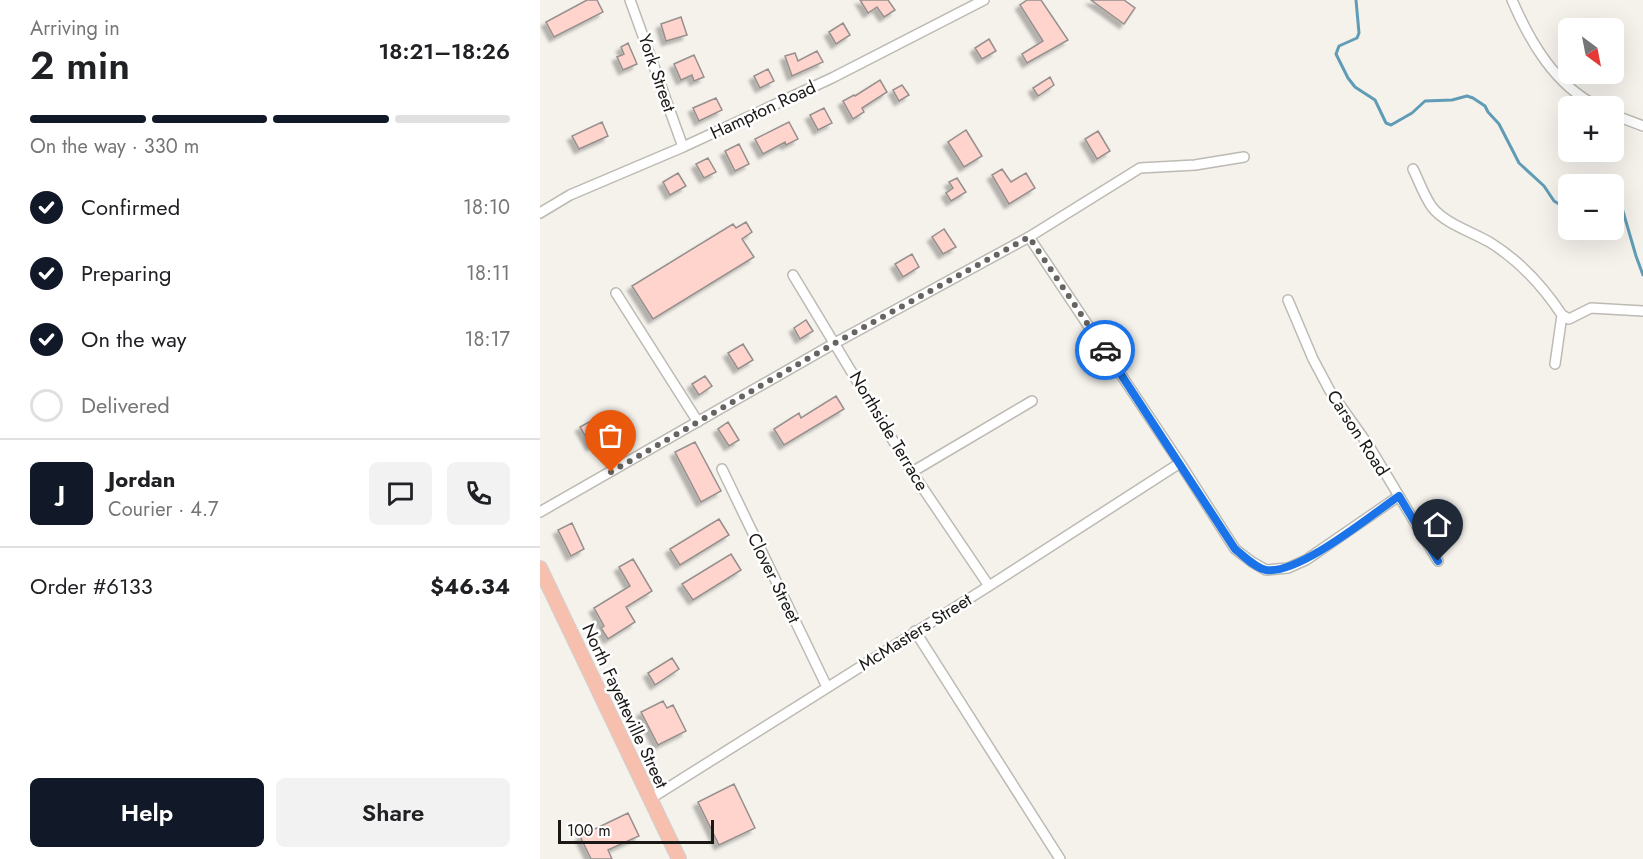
<!DOCTYPE html>
<meta charset="utf-8">
<style>
:root{--surface:#fff;--page:#f2f2f2;--text:#202124;--muted:#757577;--line:#e0e0e0;--accent:#111827}
body{margin:0;font-family:Jost,sans-serif;background:var(--page);color:var(--text);height:100vh;display:flex;flex-direction:column;font-size:22px;white-space:nowrap}
*{box-sizing:border-box;margin:0}
p{font-size:20px;color:var(--muted)}
.icon{flex:none;width:33px;height:33px;fill:none;stroke:currentColor;stroke-width:2;stroke-linecap:round;stroke-linejoin:round}
.map{position:relative;flex:1;overflow:hidden}
.drawer{display:flex;flex-direction:column;background:var(--surface);width:540px}
.drawer>*{flex:none}
.needle{width:39px;rotate:148deg}
.fabs{position:absolute;left:1018px;top:18px;display:grid;gap:12px}
.fabs a{display:grid;place-items:center;width:66px;height:66px;border-radius:9px;background:var(--surface);box-shadow:0 6px 24px #0002;font-size:30px}
.scale{position:absolute;left:18px;bottom:15px;width:156px;box-sizing:border-box;padding-left:6px;border:3px solid #191816;border-top:0;font-size:16px;line-height:21px;white-space:nowrap;color:#191816;-webkit-text-stroke:4px #fff;paint-order:stroke}
.pin{position:absolute;display:grid;place-items:center;width:51px;height:51px;color:#fff;margin:-62px -26px;border-radius:50% 50% 50% 0;rotate:-45deg;box-shadow:0 0 6px #0007}
.pin .icon{rotate:45deg}
.courier{position:absolute;display:grid;place-items:center;width:60px;height:60px;margin:-30px;border:4px solid #1a73e8;border-radius:50%;background:#fff;color:#222;box-shadow:0 2px 8px #0007}
.summary em{font-style:normal;font-weight:600}
.summary div{display:flex;flex-direction:column-reverse}
.summary{display:flex;align-items:center;justify-content:space-between;height:102px;padding:0 30px}
h1{font-size:39px;font-weight:600;line-height:45px}
.bar{display:grid;grid-template-columns:repeat(4,1fr);gap:9px 6px;align-content:center;height:72px;padding:0 30px}
.bar i{height:8px;border-radius:4px;background:var(--line)}
.bar .on{background:var(--accent)}
.bar p{grid-column:span 4}
.line{display:flex;align-items:center;gap:15px;padding:0 30px;border-top:2px solid var(--line)}
.line div{flex:1}
.round{display:grid;place-items:center;flex:none;width:63px;height:63px;border-radius:9px;background:var(--page)}
ol{padding:0 30px;list-style:none}
li{display:flex;align-items:center;gap:18px;height:66px}
li p{margin-inline-start:auto}
li .icon{padding:6px;border-radius:50%;background:var(--accent);color:#fff;stroke-width:4}
li:last-child{color:var(--muted)}
li i{width:33px;height:33px;border:3px solid var(--line);border-radius:50%}
.action{display:flex;gap:12px;margin-top:auto;padding:12px 30px}
.action a{flex:1;height:69px;border-radius:9px;background:var(--accent);color:#fff;font-size:24px;font-weight:600;line-height:69px;text-align:center}
.action a+a{background:var(--page);color:var(--text)}
main{display:flex;flex:1;min-height:0}
.map>svg:first-child{display:block}
.lines{fill:none;stroke-linecap:round;stroke-linejoin:round}
.stream{stroke:#609cb6;stroke-width:3}
.building{fill:#fed4cc;stroke:#968f8d;stroke-width:1.5;filter:url(#shadow)}
.street-casing{stroke:#bdbab4;stroke-width:12}
.primary-casing{stroke:#d1d1d0;stroke-width:16}
.street{stroke:#fff;stroke-width:9}
.primary{stroke:#f7bfad;stroke-width:14}
.done{stroke:#666461;stroke-width:6;stroke-dasharray:0 10.8}
.route{stroke:#1a73e8;stroke-width:8}
.labels{text-anchor:middle;dominant-baseline:central;stroke-width:5;stroke-linejoin:round;paint-order:stroke}
.street-label{font-size:18px;fill:#191816;stroke:#fff}
</style>
<main>
<section class="drawer">
<div class="summary"><div><h1>2 min</h1><p>Arriving in</p></div><em>18:21–18:26</em></div>
<div class="bar"><i class="on"></i><i class="on"></i><i class="on"></i><i></i><p>On the way · 330 m</p></div>
<ol>
<li><svg class="icon" aria-label="check" viewBox="0 0 24 24"><path d="M5 12l5 5 9-10"/></svg>Confirmed<p>18:10</p></li>
<li><svg class="icon" aria-label="check" viewBox="0 0 24 24"><path d="M5 12l5 5 9-10"/></svg>Preparing<p>18:11</p></li>
<li><svg class="icon" aria-label="check" viewBox="0 0 24 24"><path d="M5 12l5 5 9-10"/></svg>On the way<p>18:17</p></li>
<li><i></i>Delivered</li>
</ol>
<div class="line" style="height:108px"><b class="round" style="background:var(--accent);color:#fff">J</b><div><b>Jordan</b><p>Courier · 4.7</p></div><a class="round"><svg class="icon" aria-label="chat" viewBox="0 0 24 24"><path d="M4 5h16v11H9l-5 4z"/></svg></a><a class="round"><svg class="icon" aria-label="phone" viewBox="0 0 24 24"><path d="M5 4h4l2 5-3 2q2 4 5 5l2-3 5 2v4C11 20 4 13 5 4z"/></svg></a></div>
<div class="line" style="height:78px"><div>Order #6133</div><b>$46.34</b></div>
<div class="action"><a>Help</a><a>Share</a></div>
</section>
<div class="map">
<svg width="1103" height="859" viewBox="0 0 1103 859">
<defs>
<filter id="shadow"><feDropShadow dx="-4.5" dy="4.5" stdDeviation="1.5" flood-color="#0004"/></filter>
</defs>
<rect width="100%" height="100%" fill="#f5f2ec"/>
<g class="lines">
<path class="stream" d="M816,0l3,33 -2,5 -18,8 -3,8 12,24 7,9 20,13 11,23 5,2 21,-12 13,-12 27,-1 15,-4 6,2 12,8 3,6 11,12 20,39 25,23 10,15 10,6h5
M1074,204l8,4 14,48 7,19"/>
</g>
<path class="building" d="M47,0h10l6,12 -49,25 -8,-15z
M320,0h28l7,10 -11,7 -7,-10 -9,6z
M487,0h14l27,40 -41,23 -5,-9 21,-13 -23,-36z
M551,0h33l11,8 -11,16z
M141,17l6,18 -21,6 -5,-17z
M303,23l7,12 -14,9 -7,-12z
M449,39l7,12 -14,8 -7,-11z
M88,43l9,21 -14,6 -6,-13 7,-3 -3,-7z
M277,51l6,11 -31,14 -7,-20 10,-3 3,8z
M154,55l10,22 -10,4 -2,-6 -11,5 -7,-16z
M228,69l6,12 -14,7 -6,-12z
M510,77l4,8 -16,11 -5,-8z
M340,80l7,12 -25,16 2,4 -11,7 -10,-18 11,-6 1,1z
M362,85l7,10 -10,6 -6,-11z
M176,98l6,12 -23,11 -6,-13z
M284,108l8,15 -14,7 -8,-15z
M62,122l6,14 -29,13 -7,-13z
M249,122l9,17 -12,6 -1,-3 -22,12 -8,-15z
M426,130l16,26 -18,11 -16,-25z
M558,131l12,20 -13,8 -12,-20z
M199,144l10,20 -14,7 -10,-20z
M168,158l8,14 -12,6 -8,-14z
M462,169l9,13 15,-9 9,15 -26,16 -17,-29z
M138,173l8,13 -16,9 -7,-13z
M417,178l9,14 -15,9 -5,-8 7,-5 -4,-6z
M206,222l6,10 -10,7 12,18 -101,62 -21,-33 101,-62 3,4z
M404,229l12,18 -13,7 -11,-17z
M372,254l7,13 -16,10 -8,-13z
M266,320l7,11 -13,8 -6,-11z
M203,344l10,16 -15,9 -10,-16z
M165,376l7,10 -13,9 -7,-11z
M296,396l8,13 -60,36 -10,-16 25,-16 2,5z
M65,413l11,19 -25,14 -11,-19z
M188,422l11,18 -10,6 -11,-17z
M155,442l26,49 -20,11 -26,-50z
M179,519l10,16 -49,30 -10,-16z
M32,523l12,26 -13,7 -13,-26z
M191,554l10,16 -48,30 -11,-16z
M93,559l19,32 -26,16 9,15 -27,17 -7,-11 3,-2 -10,-18 36,-22 -11,-19z
M132,658l7,11 -24,16 -7,-12z
M123,701l4,7 6,-3 13,26 -28,14 -17,-33z
M194,784l21,44 -36,17 -21,-43z
M88,813l11,23 -31,14 4,9h-21l-11,-23z"/>
<g class="lines">
<g class="street-casing">
<path id="street" d="M90,0l53,147
M972,0c18,42 43,85 85,106
M1074,115l29,11
M873,169c6,12 11,27 19,38 13,17 41,25 59,36 30,19 52,43 71,72l7,4 22,-11 52,3
M0,213l30,-18 113,-48 149,-69 152,-78
M489,237l151,226 55,86 17,13 14,8 22,-2 18,-8 93,-64
M253,275l119,197 77,114
M76,293l82,129
M748,300l25,59 17,32 39,55 69,115
M1015,364l7,-49
M182,469l105,218
M372,472l120,-71
M0,512l295,-169 194,-106 111,-69 55,-3 49,-8
M375,631l145,228
M110,799l339,-213 191,-123"/>
</g>
<g class="primary-casing">
<path id="primary" d="M0,568l139,291"/>
</g>
<use href="#street" class="street"/>
<use href="#primary" class="primary"/>
</g>
<g class="lines">
<path class="done" d="M71,472l224,-129 194,-106 76,113"/>
<path class="route" d="M565,350l130,199c9,7 20,19 31,21 33,5 105,-55 133,-74l39,65"/>
</g>
<g class="labels">
<g class="street-label">
<text transform="translate(117 73) rotate(71)">York Street</text>
<text transform="translate(223 110) rotate(-25)">Hampton Road</text>
<text transform="translate(349 431) rotate(59)">Northside Terrace</text>
<text transform="translate(818 433) rotate(57)">Carson Road</text>
<text transform="translate(234 578) rotate(64)">Clover Street</text>
<text transform="translate(375 632) rotate(-32)">McMasters Street</text>
<text transform="translate(85 706) rotate(65)">North Fayetteville Street</text>
</g>
</g>
</svg>
<div class="fabs">
<a><svg class="needle" viewBox="-14 -14 28 28"><path d="M0-13l5 13h-10z" fill="#e53935"/><path d="M0 13l5-13h-10z" fill="#757577"/></svg></a>
<a>+</a>
<a>−</a>
</div>
<div class="scale">100 m</div>
<div class="pin" style="left:71px;top:472px;background:#ea580c"><svg class="icon" aria-label="bag" viewBox="0 0 24 24"><path d="M5 8h14l-1 12H6zM9 8a3 3 0 0 1 6 0"/></svg></div>
<div class="pin" style="left:898px;top:561px;background:#1f2937"><svg class="icon" aria-label="home" viewBox="0 0 24 24"><path d="M3 11l9-7 9 7M6 9v11h12V9"/></svg></div>
<div class="courier" style="left:565px;top:350px"><svg class="icon" aria-label="car" viewBox="0 0 24 24"><path d="M5 17H2v-5l4-1 3-4h7l3 4 3 1v5h-3M9 17h6M6 11h13"/><circle cx="7" cy="17" r="2"/><circle cx="17" cy="17" r="2"/></svg></div>
</div>
</main>
